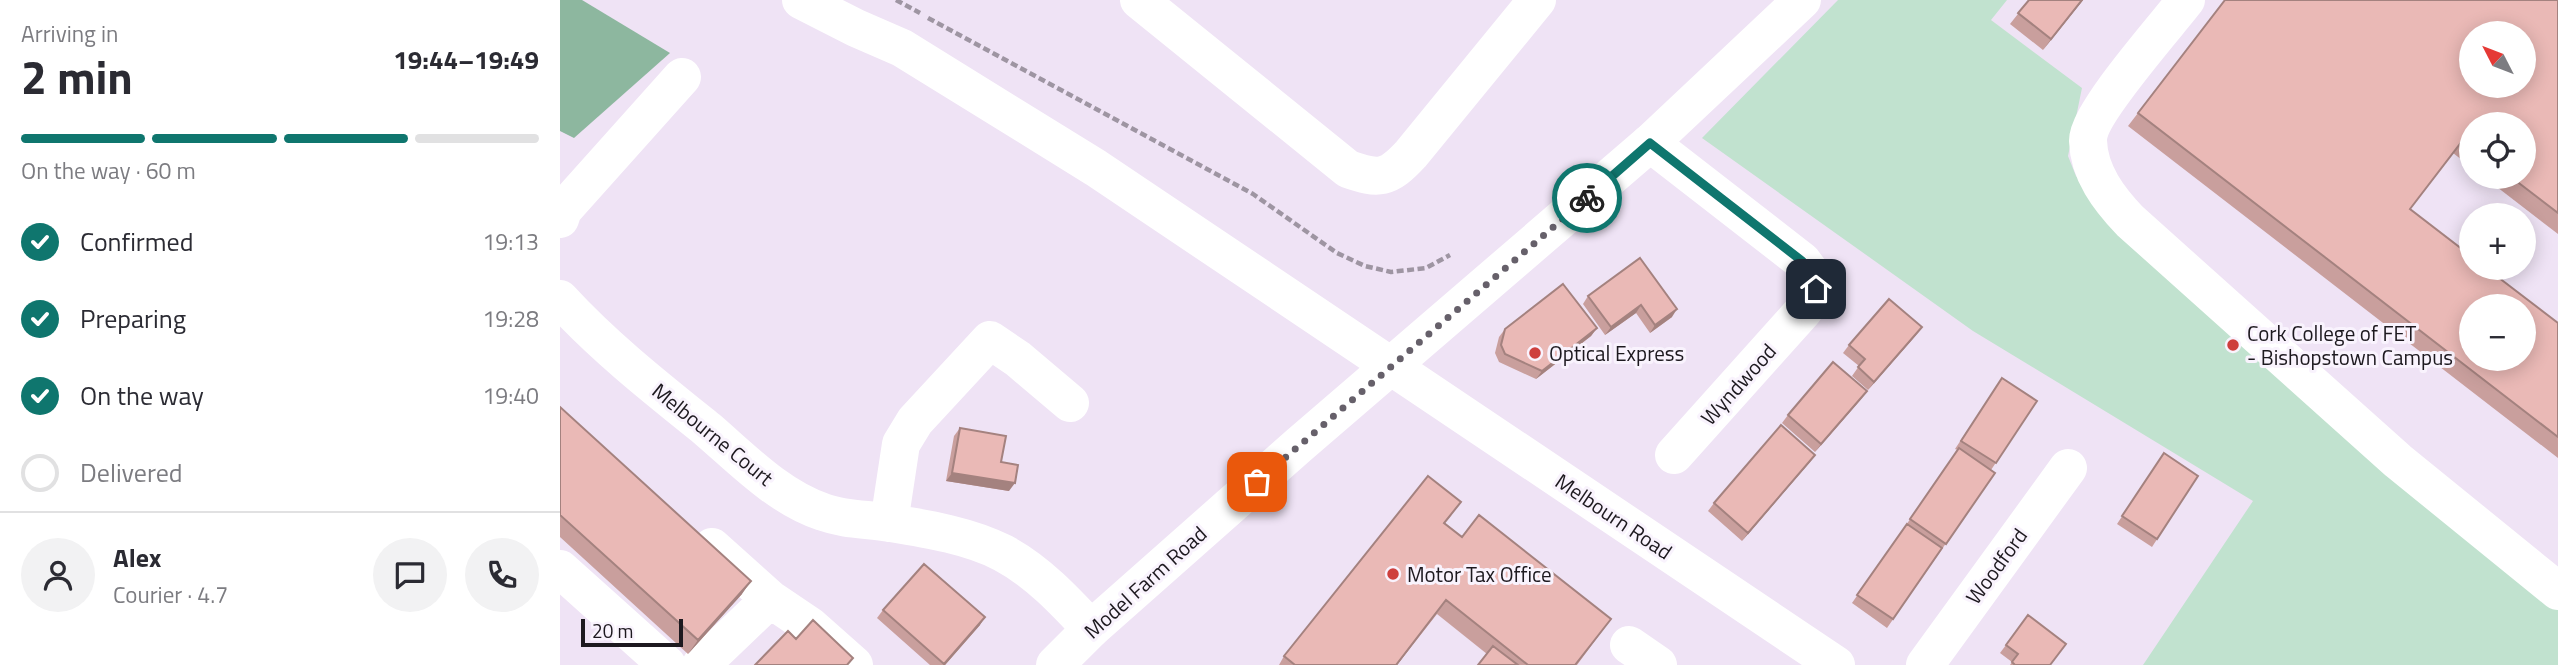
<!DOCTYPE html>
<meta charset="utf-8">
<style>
:root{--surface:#fff;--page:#f2f2f3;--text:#2b2b33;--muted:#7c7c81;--line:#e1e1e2;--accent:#0f766e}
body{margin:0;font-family:"Titillium Web",sans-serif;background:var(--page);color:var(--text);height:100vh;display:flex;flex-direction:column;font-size:26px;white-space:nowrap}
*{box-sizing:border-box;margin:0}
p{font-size:23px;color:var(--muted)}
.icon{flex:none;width:38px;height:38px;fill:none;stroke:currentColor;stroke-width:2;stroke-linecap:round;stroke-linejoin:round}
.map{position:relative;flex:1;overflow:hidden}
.sheet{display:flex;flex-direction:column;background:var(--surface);width:560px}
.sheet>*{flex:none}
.needle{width:46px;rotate:312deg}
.controls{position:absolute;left:1899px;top:21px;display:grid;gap:14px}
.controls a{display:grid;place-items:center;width:77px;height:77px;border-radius:50%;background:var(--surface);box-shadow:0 4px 18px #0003;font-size:35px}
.scale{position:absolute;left:21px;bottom:18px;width:102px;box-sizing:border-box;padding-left:7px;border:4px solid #1d191f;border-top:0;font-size:19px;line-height:24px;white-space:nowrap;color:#1d191f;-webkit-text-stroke:5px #f9f3fd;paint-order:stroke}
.pin{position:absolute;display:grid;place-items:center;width:60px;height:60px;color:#fff;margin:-30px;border-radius:14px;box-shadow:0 4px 10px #0006}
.courier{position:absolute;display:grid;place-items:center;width:70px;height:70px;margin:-35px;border:5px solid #0f766e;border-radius:50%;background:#fff;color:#222;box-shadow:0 2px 9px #0007}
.head em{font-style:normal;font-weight:700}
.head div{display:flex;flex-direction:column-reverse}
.head{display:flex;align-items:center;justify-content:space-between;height:119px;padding:0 21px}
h1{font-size:46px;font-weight:700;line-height:52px}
.bar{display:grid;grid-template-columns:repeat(4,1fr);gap:10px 7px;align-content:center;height:84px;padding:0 21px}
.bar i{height:9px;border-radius:5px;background:var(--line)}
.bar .on{background:var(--accent)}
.bar p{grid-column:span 4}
.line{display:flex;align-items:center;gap:18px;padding:0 21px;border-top:2px solid var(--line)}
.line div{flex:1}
.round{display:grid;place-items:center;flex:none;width:74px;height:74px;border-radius:37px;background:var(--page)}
ol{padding:0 21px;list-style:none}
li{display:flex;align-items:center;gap:21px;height:77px}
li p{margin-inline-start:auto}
li .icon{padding:7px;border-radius:50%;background:var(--accent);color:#fff;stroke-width:4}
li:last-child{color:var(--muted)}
li i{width:38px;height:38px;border:4px solid var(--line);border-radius:50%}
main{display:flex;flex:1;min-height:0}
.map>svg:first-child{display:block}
.green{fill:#c1e2cf}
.forest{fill:#8db79f}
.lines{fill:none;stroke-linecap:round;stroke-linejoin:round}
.path{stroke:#9e95a2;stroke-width:4.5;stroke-dasharray:7 3.5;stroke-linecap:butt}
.minor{stroke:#fff;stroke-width:38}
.major{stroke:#fff;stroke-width:38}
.wall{fill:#c99f9d}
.shaded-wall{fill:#a4827f}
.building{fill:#eab9b6;stroke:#a4827f;stroke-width:2;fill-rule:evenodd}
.done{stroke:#66606a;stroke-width:7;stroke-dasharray:0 12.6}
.route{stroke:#0f766e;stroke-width:9}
.poi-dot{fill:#ce3f3d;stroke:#f9f3fd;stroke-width:2.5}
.labels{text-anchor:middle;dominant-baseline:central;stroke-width:6;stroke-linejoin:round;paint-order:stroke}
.poi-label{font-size:21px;fill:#1d191f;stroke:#f9f3fd;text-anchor:start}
.street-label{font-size:21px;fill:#1d191f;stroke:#f9f3fd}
</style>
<main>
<section class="sheet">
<div class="head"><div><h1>2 min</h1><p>Arriving in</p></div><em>19:44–19:49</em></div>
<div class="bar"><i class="on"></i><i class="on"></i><i class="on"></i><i></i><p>On the way · 60 m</p></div>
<ol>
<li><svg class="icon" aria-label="check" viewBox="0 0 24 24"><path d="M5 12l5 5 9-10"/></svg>Confirmed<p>19:13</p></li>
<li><svg class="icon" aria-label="check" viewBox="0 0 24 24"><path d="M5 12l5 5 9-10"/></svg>Preparing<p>19:28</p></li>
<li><svg class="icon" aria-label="check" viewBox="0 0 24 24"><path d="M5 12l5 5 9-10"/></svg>On the way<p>19:40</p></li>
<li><i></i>Delivered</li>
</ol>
<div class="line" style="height:126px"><a class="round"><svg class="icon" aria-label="person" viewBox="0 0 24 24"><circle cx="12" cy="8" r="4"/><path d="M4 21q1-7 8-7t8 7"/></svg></a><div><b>Alex</b><p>Courier · 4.7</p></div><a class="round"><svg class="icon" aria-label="chat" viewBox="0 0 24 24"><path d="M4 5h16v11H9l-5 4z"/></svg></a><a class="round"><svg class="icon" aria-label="phone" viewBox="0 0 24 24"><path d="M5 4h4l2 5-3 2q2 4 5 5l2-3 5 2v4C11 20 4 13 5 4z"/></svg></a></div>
</section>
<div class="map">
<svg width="1998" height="665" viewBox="0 0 1998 665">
<rect width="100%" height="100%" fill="#efe3f5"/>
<path class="green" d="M1278,0h169l-16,20 91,68 -14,68 8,20 88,94 394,335v60h-415l110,-164 -280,-170 -271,-193z"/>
<path class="forest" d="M0,0h22l88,53 -96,85 -14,-7z"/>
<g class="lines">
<path class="path" d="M336,0l24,13
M368,18l325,176 84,59 28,13 26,6 35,-4 24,-13"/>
<path class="minor" d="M241,0l55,28 46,20 194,120 740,497
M579,0l209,169c31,11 40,10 63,-15l126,-154
M1626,0c-20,26 -99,114 -98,141 1,32 21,58 42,80l268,240 160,130
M1090,143l152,118 12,16 2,13 -12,20 -130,145
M0,219l3,-9 119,-133
M0,299c44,48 96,89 147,130 35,30 71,68 116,83 22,8 45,7 68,11 37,6 79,13 112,30 34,18 62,48 88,76
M329,523l12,-79 14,-23 75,-81 28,19 52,44
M152,547l58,52
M0,569l107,96
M1069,645l29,20
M141,665l69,-66 40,27 44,39
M1365,665l143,-197"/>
<path class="major" d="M495,665l36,-36 208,-184 351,-302 152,-143"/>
</g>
<path class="wall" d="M1469,0h54l-40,50 -33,-26z
M1998,0v234l-74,-57h40l-53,-53v43l-18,-14 -43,56 148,114v135l-430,-332 10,-13z
M1080,258l32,59 -22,16 -14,-20 -31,22 -22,-31 5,-8z
M1037,328l-6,8 -55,43 -37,-17 -4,-9 4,-16 6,-8z
M1356,335l-48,55 -16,-14 7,-10 -16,-13 6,-8z
M1442,378l35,23 -46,69 4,3 -108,155 -35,-25 106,-153 -3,-1z
M1307,391l-6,8 -46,53 -33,-29 6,-8z
M0,407l182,187 -54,60 -128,-117z
M400,428l41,34 8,29 -63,-10 8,-45z
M1604,453l34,23 -46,71 -35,-23z
M1255,455l-6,8 -67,78 -34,-30 6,-8z
M892,515l-7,8 17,14 149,82 -34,46h-99l9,-11 -50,-40 -40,51h-118l5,-9z
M323,610l97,15 -35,40h-15l-53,-47z
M1446,645l44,20h-40l2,-3 -12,-9z"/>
<path class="shaded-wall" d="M1522,0h1l-40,50 8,-11z
M1081,305l-5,8 -31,22 6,-8z
M1117,309l-5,8 -22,16 5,-8z
M1362,327l-6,8 -48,55 6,-8z
M1037,328l-6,8 -55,43 6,-8z
M1307,391l-6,8 -46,53 6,-8z
M1255,455l-6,8 -67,78 6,-8z
M392,473l63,10 -6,8 -63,-10z
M191,581l-9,13 -54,60 10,-14z
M886,600l-49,65h-1z
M425,617l-5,8 -35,40h-2z"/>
<path class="building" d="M1469,0h53l-31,39 -33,-26z
M1665,0h333v213l-47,-36h13v-53h-53v22l-8,-6 -53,69 61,47v12h15l72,55v114l-420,-324zM1911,33h53v53h-53zM1911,306h53v53h-53z
M1080,258l37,51 -22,16 -14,-20 -30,22 -23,-31z
M1003,284l34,44 -55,43 -37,-17 -4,-9 4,-16z
M1329,299l33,28 -48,55 -16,-15 7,-8 -16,-14z
M1273,362l34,29 -46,53 -33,-29z
M1442,378l35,23 -41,62 -35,-22z
M0,407l191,174 -53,59 -138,-125z
M1221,425l34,30 -67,78 -34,-30z
M400,428l46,8 -5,26 17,3 -3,18 -63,-10z
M1399,448l36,25 -49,71 -36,-25z
M1604,453l34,23 -41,63 -35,-23z
M868,476l33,26 -17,21 18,14 17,-22 132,104 -36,46h-47l-82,-65 -50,65h-101l-11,-9z
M1347,524l35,24 -49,71 -36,-24z
M364,564l61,53 -41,47 -61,-54z
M1468,615l38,29 -16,21h-35l-3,-3 6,-8 -12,-9z
M253,620l40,38 -6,7h-92l33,-34 8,8z
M933,646l25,19h-40z"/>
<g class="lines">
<path class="done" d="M697,482l330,-284"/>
<path class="route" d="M1027,198l63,-55 152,118 12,16 2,12"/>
</g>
<g class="poi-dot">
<circle cx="1673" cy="345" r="7"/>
<circle cx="975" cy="353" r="7"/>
<circle cx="833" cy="574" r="7"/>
</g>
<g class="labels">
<g class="poi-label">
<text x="1687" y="333">Cork College of FET<tspan x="1687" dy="24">- Bishopstown Campus</tspan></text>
<text x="989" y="353">Optical Express</text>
<text x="847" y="574">Motor Tax Office</text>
</g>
<g class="street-label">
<text transform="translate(1178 384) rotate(-48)">Wyndwood</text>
<text transform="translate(153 434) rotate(39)">Melbourne Court</text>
<text transform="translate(1054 516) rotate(34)">Melbourn Road</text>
<text transform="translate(1436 566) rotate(-54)">Woodford</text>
<text transform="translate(585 582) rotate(-42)">Model Farm Road</text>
</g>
</g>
</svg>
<div class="controls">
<a><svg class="needle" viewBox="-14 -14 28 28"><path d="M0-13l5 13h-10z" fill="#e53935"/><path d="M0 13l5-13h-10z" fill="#7c7c81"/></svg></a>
<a><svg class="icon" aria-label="locate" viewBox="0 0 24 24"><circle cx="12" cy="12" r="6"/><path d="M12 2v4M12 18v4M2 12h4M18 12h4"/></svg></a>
<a>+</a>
<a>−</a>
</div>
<div class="scale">20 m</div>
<div class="pin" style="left:697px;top:482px;background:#ea580c"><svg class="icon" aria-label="bag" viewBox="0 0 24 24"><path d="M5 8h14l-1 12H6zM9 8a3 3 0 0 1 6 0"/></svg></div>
<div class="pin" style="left:1256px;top:289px;background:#1f2937"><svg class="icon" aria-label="home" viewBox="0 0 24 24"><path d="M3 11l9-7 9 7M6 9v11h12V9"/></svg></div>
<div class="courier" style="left:1027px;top:198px"><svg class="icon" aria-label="bike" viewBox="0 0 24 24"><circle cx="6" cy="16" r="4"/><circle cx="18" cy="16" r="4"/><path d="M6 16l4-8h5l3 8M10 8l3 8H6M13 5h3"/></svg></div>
</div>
</main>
